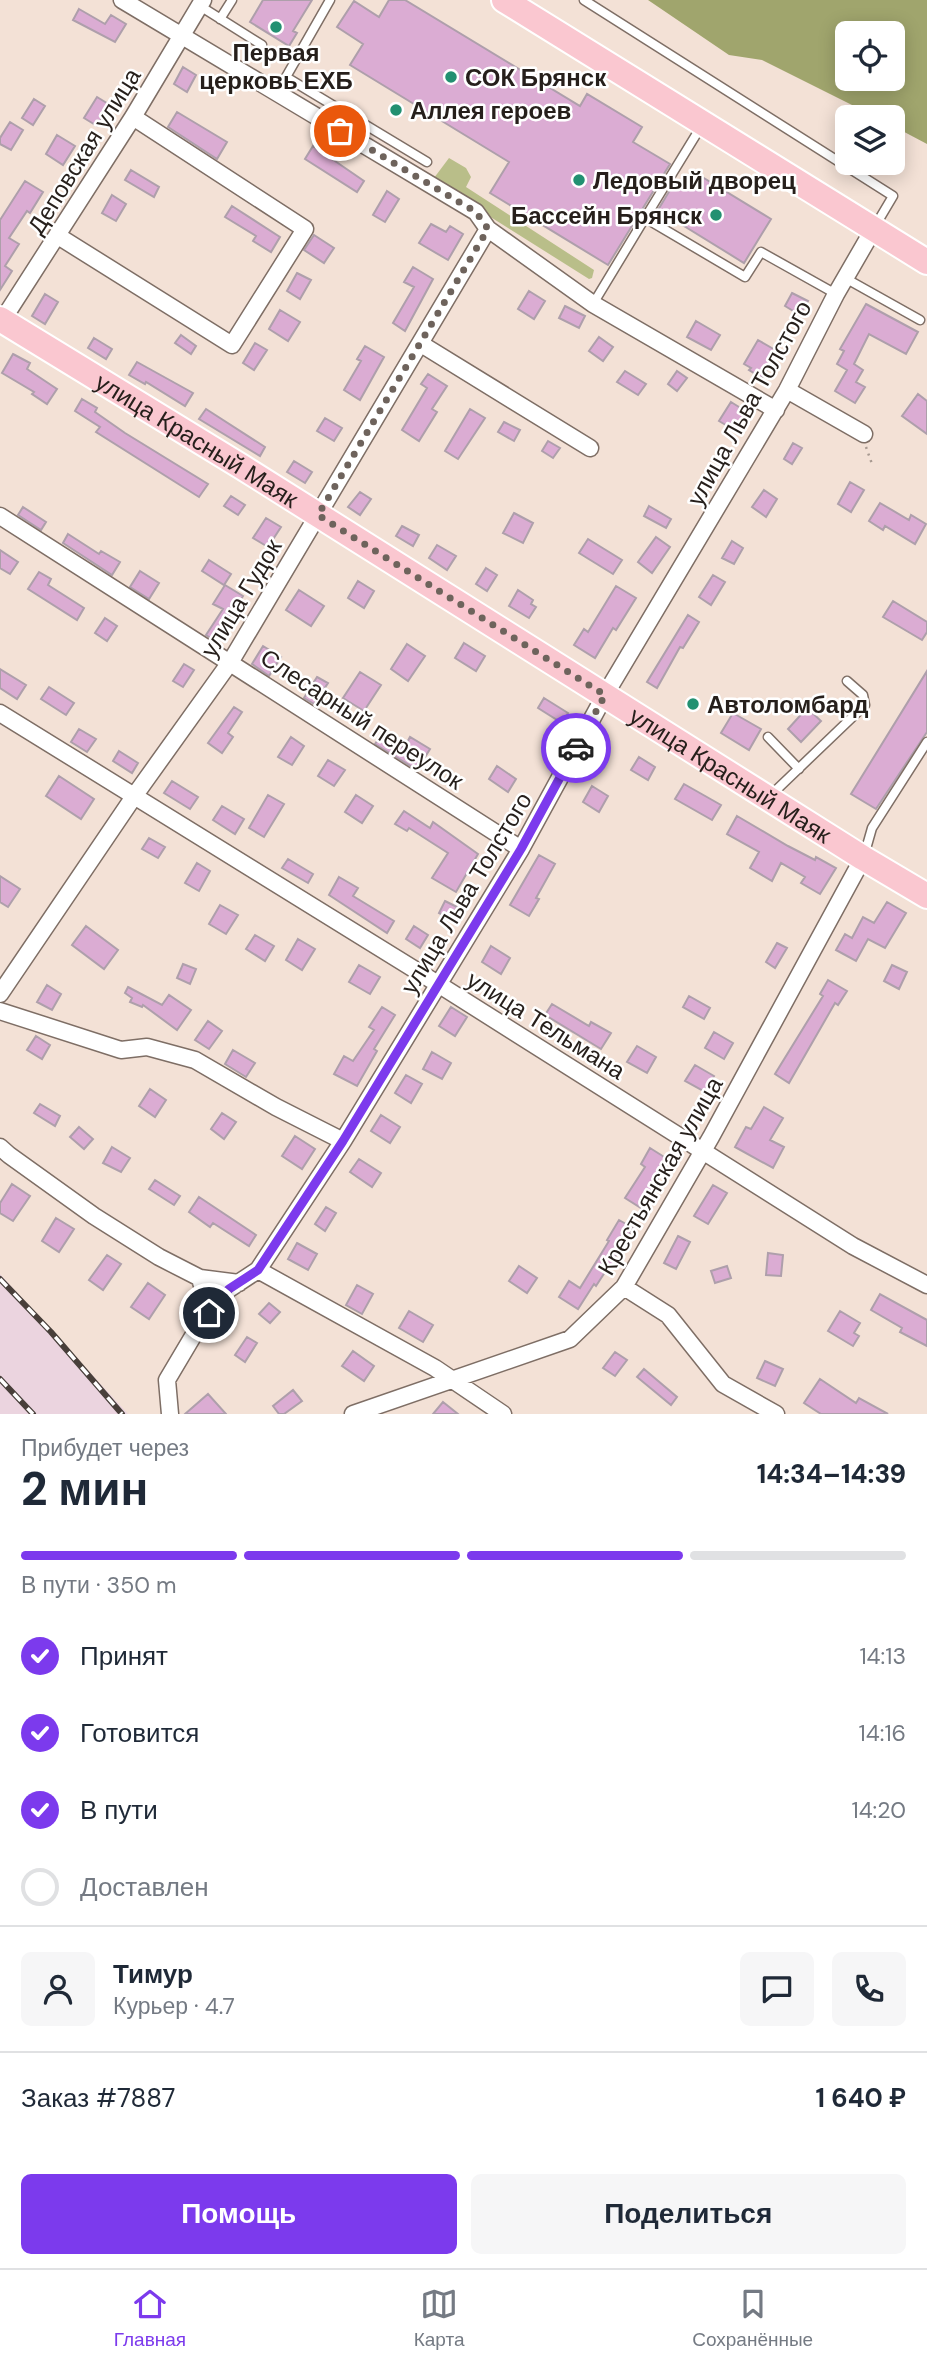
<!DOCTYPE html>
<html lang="ru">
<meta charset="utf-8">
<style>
:root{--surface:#fff;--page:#f6f6f7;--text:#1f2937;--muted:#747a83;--line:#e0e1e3;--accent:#7c3aed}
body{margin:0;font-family:"DM Sans",sans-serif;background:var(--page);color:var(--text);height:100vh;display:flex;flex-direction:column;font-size:26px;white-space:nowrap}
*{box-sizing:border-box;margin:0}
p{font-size:23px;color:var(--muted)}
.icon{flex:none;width:38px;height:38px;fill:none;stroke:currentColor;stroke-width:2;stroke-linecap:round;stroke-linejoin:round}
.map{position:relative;height:1414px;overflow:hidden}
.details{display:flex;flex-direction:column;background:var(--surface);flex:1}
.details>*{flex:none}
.tools{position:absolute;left:835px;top:21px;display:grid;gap:14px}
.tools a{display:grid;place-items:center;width:70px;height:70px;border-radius:10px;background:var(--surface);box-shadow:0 4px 18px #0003;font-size:35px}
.pin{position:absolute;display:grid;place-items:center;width:60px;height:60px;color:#fff;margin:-30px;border:4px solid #fff;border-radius:50%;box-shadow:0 2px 7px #0007}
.courier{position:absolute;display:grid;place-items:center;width:70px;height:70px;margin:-35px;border:5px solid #7c3aed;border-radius:50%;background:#fff;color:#222;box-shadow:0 2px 9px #0007}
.head em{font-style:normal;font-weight:800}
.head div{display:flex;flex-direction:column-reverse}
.head{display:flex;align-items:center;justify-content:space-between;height:119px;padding:0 21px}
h1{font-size:46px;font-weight:800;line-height:52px}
.bar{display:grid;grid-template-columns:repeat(4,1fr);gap:10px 7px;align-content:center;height:84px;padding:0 21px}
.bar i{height:9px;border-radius:5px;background:var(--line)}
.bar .current{background:var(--accent)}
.bar p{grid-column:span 4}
.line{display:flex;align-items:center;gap:18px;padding:0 21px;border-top:2px solid var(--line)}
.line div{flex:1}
.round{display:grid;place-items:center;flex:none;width:74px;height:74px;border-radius:10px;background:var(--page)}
ol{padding:0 21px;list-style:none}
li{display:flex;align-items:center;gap:21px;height:77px}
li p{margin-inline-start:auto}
li .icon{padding:7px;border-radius:50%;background:var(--accent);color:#fff;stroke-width:4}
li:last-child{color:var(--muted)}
li i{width:38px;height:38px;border:4px solid var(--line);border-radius:50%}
.button{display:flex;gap:14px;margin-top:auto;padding:14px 21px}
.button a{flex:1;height:80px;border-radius:10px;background:var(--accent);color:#fff;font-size:28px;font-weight:800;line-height:80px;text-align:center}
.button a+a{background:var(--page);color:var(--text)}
.menu{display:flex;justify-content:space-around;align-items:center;height:98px;border-top:2px solid var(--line);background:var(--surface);font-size:19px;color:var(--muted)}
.menu a{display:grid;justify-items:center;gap:4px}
.menu .current{color:var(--accent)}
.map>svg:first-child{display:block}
.industrial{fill:#ebd4df}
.green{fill:#b9be89}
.forest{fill:#a0a56d;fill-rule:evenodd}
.building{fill:#dbacd3;stroke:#ae9fab;stroke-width:2}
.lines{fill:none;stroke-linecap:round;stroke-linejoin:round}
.lane-casing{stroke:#7e6e65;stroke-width:11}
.street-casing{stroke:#7e6e65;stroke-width:19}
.primary-casing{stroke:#fff;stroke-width:28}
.path{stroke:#a89a91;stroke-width:2.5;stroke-dasharray:2 5;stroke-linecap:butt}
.lane{stroke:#fff;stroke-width:8}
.street{stroke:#fff;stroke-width:16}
.primary{stroke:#fac7d0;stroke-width:24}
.rail-casing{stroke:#483f3a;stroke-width:6}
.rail{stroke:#fff;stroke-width:3.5;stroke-dasharray:10;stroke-linecap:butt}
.done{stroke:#6e635c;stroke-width:7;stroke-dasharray:0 12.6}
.route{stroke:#7c3aed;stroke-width:9}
.poi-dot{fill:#229071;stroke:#fff;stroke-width:2.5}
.labels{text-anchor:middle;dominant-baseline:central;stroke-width:5;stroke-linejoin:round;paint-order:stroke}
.poi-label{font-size:24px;font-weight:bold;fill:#261f1b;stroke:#fff;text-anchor:start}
.street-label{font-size:24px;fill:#261f1b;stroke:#fff}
</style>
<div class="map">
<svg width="927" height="1414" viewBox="0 0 927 1414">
<rect width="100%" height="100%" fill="#f3e1d6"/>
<path class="industrial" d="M0,1274l128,140h-128z"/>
<path class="green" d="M449,158l17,10 5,9 -5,10 128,83 -2,8 -3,1 -154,-97 -1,-4z"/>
<path class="forest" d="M648,0h279v144l-34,-18 -1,-9h-16l-114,-57 -33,-5zM847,33h45v46h-45z"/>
<path class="building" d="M263,0h49l-19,31 4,2 -8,13 -39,-24z
M389,0h16l175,106 7,-12 55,33 -9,15 37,22 -62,101 -118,-72 19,-31 -159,-97 13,-21 -26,-17 17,-26 25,16z
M79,9l26,15 6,-9 15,9 -11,18 -42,-22z
M183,67l13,8 -9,17 -13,-8z
M97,97l13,8 -13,21 -13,-8z
M34,99l11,7 -12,19 -11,-7z
M177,112l50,30 -10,17 -49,-32z
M10,122l13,8 -12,20 -11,-6v-6z
M57,135l18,11 -12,19 -17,-11z
M313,146l51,35 -7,11 -52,-33z
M131,170l28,17 -5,10 -29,-17z
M694,172l77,47 -27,44 -86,-53 18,-30 10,5z
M25,181l18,11 -13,21 -3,-2 -18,27 10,6 -14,22 7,5 -12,19v-70z
M387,191l12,8 -14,23 -12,-7z
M112,195l14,9 -10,17 -14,-8z
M232,206l48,31 -9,15 -18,-11 3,-5 -31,-19z
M431,224l15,8 4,-6 13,8 -15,26 -29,-17z
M314,235l20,13 -10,15 -20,-13z
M413,267l20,12 -28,52 -12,-8 21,-36 -10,-5z
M297,273l14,7 -11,19 -13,-8z
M529,291l16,10 -11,18 -16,-10z
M792,293l16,8 -8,14 -15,-9z
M45,294l13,8 -13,22 -13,-8z
M866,304l52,28 -12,22 -37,-20 -15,30 9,6 -7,12 9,5 -10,16 -20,-12 12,-21 -10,-6 7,-13 -4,-2z
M565,306l20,10 -6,12 -20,-10z
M280,310l20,12 -12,19 -19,-12z
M696,321l24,14 -9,15 -24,-13z
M181,335l15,11 -5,8 -16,-11z
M599,337l14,10 -10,14 -14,-10z
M94,338l18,11 -6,10 -18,-11z
M758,340l19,11 -15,27 -13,-8 2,-2 -7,-4z
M255,343l12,7 -13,20 -11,-7z
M365,346l19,11 -24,43 -16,-10 17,-29 -4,-2z
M13,354l17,9 -3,6 30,20 -10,15 -15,-10 2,-2 -32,-19z
M137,362l56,31 -8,13 -39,-24 -1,2 -16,-9z
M625,371l21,13 -8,11 -21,-13z
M677,371l10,7 -10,13 -9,-7z
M428,374l19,12 -15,23 5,3 -18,29 -17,-11 25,-42 -6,-4z
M918,394l9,7v33l-25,-18z
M82,399l15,9 -2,4 30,21 83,51 -9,13 -103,-65 4,-5 -25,-16z
M731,402l16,10 -11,19 -17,-10z
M206,409l59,38 -5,9 -61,-37z
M470,409l15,9 -27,41 -13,-8z
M325,418l17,10 -8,13 -17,-10z
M504,422l16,8 -6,11 -16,-9z
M548,441l12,7 -7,10 -11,-7z
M793,443l9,5 -10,16 -8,-5z
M294,461l18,11 -7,11 -18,-11z
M850,482l14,8 -13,22 -13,-8z
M764,490l13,9 -11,18 -14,-10z
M360,492l11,7 -11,16 -12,-8z
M231,496l14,9 -7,10 -14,-9z
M880,503l29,17 2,-5 15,9 -11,20 -30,-18 -2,4 -14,-9z
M649,506l22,13 -5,9 -22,-12z
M23,507l23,15 -5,8 -23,-15z
M514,513l19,10 -10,20 -20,-10z
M266,518l15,9 -13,20 -15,-9z
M402,526l17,9 -6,11 -17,-10z
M68,534l31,20 2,-3 19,11 -8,13 -49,-32z
M656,537l14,10 -18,26 -14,-11z
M588,539l34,21 -9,14 -34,-21z
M732,541l11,7 -9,16 -12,-6z
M437,545l19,11 -9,14 -18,-12z
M0,550l18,12 -8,12 -10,-6z
M209,560l22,14 -7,11 -22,-14z
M486,568l11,7 -10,16 -11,-7z
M140,571l19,12 -10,16 -19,-12z
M39,572l12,7 -3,6 36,23 -7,12 -49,-31z
M713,575l12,7 -14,23 -12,-8z
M358,581l16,10 -10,17 -16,-10z
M225,585l18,11 -22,33 4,3 -7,11 -12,-8 17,-26 -10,-5z
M616,586l20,12 -20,32 -3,-2 -18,30 -21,-13 10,-16 4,3z
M299,590l25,16 -13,20 -25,-16z
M518,590l15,10 -2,4 5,3 -7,11 -20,-12z
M893,601l34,21v10l-5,8 -39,-23z
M688,615l11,7 -16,26 -3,-1 -23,41 -10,-6z
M105,618l12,8 -10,15 -12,-8z
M464,643l21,13 -9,15 -21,-13z
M407,644l18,12 -17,25 -17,-12z
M263,646l18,11 -12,19 -17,-12z
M184,664l10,6 -11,17 -10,-6z
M0,669l26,16 -9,14 -17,-11z
M927,671v61l-51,77 -25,-15z
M360,672l21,13 -17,26 -21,-13z
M317,677l11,6 -14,21 -10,-6z
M49,687l25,16 -8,12 -25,-16z
M544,698l24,15 -6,10 -24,-15z
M234,707l8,5 -14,21 5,4 -11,16 -14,-10z
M807,708l14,13 -20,21 -13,-13z
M733,713l28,16 -12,21 -28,-17z
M79,729l17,10 -9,13 -16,-10z
M382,734l22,14 6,-11 20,12 -13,21 -42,-26z
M291,737l13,9 -12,19 -14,-8z
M119,751l19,12 -6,10 -19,-12z
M639,757l16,10 -7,13 -17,-10z
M328,760l17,10 -11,16 -16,-10z
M497,766l19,13 -8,13 -19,-13z
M59,776l35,23 -13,20 -35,-23z
M172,781l26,16 -8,12 -26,-16z
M684,784l37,21 -9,15 -37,-21z
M592,786l16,10 -9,16 -16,-10z
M268,795l16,9 -20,33 -15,-9z
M356,795l17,11 -11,17 -17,-11z
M222,806l22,13 -9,15 -22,-14z
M404,811l26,17 3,-6 45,32 -22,38 -24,-14 16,-25 -39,-25 -2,3 -12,-7z
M737,816l51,30 27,14 1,-3 20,11 -16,26 -19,-11 4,-6 -24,-14 -9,18 -22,-13 9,-16 -32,-18z
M149,838l16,9 -7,11 -16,-9z
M539,855l16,9 -19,34 3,1 -10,17 -19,-11z
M288,859l25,15 -5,9 -26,-15z
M197,863l13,8 -11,20 -14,-8z
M0,876l20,13 -12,18 -8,-5z
M339,877l19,11 -5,8 41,25 -7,12 -58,-38z
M445,901l12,6 -7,12 -11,-6z
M887,902l19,11 -21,35 -17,-9 -12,22 -20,-11 9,-16 7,4 11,-21 11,6z
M220,905l18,10 -12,19 -17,-10z
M86,926l32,24 -14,19 -32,-24z
M414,926l14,9 -8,13 -14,-9z
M255,935l19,11 -9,15 -19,-12z
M298,939l17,10 -13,21 -16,-10z
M777,943l10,5 -12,20 -9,-6z
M491,946l19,12 -9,16 -19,-12z
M183,964l13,5 -6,15 -13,-6z
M359,965l21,12 -10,17 -21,-12z
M892,965l15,7 -8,17 -15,-8z
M828,980l19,11 -9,14 -3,-2 -46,80 -14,-9 48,-78 -3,-2z
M47,985l14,9 -9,16 -15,-8z
M128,987l34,18 7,-10 22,15 -14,20 -34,-25 -1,2 -12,-5 2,-4 -7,-5z
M689,996l21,12 -6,11 -21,-12z
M552,1004l37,22 2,-4 20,11 -10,16 -56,-34z
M382,1007l13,8 -21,34 3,2 -20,35 -23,-12 10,-18 9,5 21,-31 -5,-3z
M451,1007l16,10 -12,19 -16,-10z
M208,1021l14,10 -13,18 -14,-9z
M714,1032l19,11 -9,16 -19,-11z
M36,1036l14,9 -8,14 -15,-9z
M637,1046l19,11 -9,16 -20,-11z
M233,1050l22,13 -9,14 -21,-13z
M432,1052l19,11 -9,16 -19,-10z
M695,1065l19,11 -9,16 -20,-11z
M406,1075l16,9 -11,19 -16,-10z
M150,1089l16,11 -11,17 -16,-11z
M40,1104l20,12 -5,10 -21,-13z
M764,1107l19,11 -13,22 14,7 -11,21 -38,-21 11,-20 5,2z
M222,1113l14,9 -12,17 -13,-10z
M381,1115l19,12 -10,16 -19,-12z
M79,1127l14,12 -9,10 -14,-12z
M295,1136l20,13 -13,20 -20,-13z
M112,1147l18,11 -9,14 -18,-9z
M650,1148l19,12 -28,48 -16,-10 20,-31 -4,-3z
M359,1159l22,14 -9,14 -22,-15z
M155,1180l25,16 -6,9 -25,-16z
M12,1184l18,12 -17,25 -13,-8v-10z
M713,1185l14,8 -19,31 -14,-8z
M199,1197l57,38 -7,11 -36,-23 -3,4 -21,-15z
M326,1207l10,6 -11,18 -10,-7z
M56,1218l18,11 -15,23 -17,-11z
M619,1220l14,8 -18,29 5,4 -6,8 -5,-3 -13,20 -2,-2 -16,25 -19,-12 10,-16 11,7 29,-47 -2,-1z
M678,1236l12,6 -14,27 -12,-6z
M297,1243l20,11 -9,16 -20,-11z
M768,1253l15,2 -2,21 -15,-1z
M107,1255l14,9 -18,26 -14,-10z
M519,1266l18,12 -10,15 -18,-12z
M727,1266l4,12 -16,5 -4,-12z
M148,1283l17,12 -16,24 -18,-12z
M357,1285l16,9 -11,20 -16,-9z
M880,1294l47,26v26l-27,-14 2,-4 -31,-18z
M269,1303l11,9 -10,11 -11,-9z
M409,1311l24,14 -10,17 -24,-14z
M840,1311l20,12 -6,10 5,3 -6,10 -25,-15z
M247,1337l10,6 -12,19 -10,-7z
M353,1351l21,15 -10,15 -22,-15z
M615,1352l12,8 -12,16 -12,-8z
M765,1361l18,8 -8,17 -18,-8z
M644,1369l33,28 -6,8 -34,-28z
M820,1379l36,24 3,-5 29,16h-67l-17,-11z
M293,1390l9,11 -18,13h-5l-6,-8z
M208,1394l18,20h-41z
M443,1402l15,12h-25z"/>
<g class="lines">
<g class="lane-casing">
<path id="lane" d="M330,0l-44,77 141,85
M584,0l309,196 -19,32
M200,6l62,39
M220,19l12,-19
M645,218l57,-93
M845,278l75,42
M593,304l52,-86 100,59 16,-25 75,42
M768,737l31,32
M771,795l94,-90 -2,-10 -16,-14
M864,856l8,-28 55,-86"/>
</g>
<g class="street-casing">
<path id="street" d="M488,229l105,75 183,106
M58,236l174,109 73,-116 -172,-112
M0,324l133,-207 70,-117
M421,344l169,104
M787,390l77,44
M0,516l521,333
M0,713l438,271 415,262 74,39
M0,994l135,-199 96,-134 257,-432 -12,-17 -354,-212
M0,1011l121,39 26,-3 48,13 81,47 67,34
M0,1147l9,8 85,61 65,41 41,21 39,5
M258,1270l177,98 68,46
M200,1278l9,35
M624,1287l44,28 55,69 53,30
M170,1414l-3,-34 35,-59 27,-32 29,-19 85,-129 178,-292 84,-154 182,-305 49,-96 37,-64
M353,1414l217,-75 54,-52 87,-150 152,-279"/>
</g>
<g class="primary-casing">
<g id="primary">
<path d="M504,0l423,262"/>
<path id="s1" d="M0,319l242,148 621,391 64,38"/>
</g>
</g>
<path class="path" d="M866,447l6,17"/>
<use href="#lane" class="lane"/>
<use href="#street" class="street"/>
<use href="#primary" class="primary"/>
<g class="rail-casing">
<path id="rail" d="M0,1279l51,53 71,82
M0,1379l33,35"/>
</g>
<use href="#rail" class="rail"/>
</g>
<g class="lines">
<path class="done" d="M340,131l136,81 12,17 -170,286 287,180 -29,53"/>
<path class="route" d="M209,1313l20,-24 29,-19 85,-129 178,-292 55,-101"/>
</g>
<g class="poi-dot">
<circle cx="276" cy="27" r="7"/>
<circle cx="451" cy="77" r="7"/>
<circle cx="396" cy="110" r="7"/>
<circle cx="579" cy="180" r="7"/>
<circle cx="716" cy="215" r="7"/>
<circle cx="693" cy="704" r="7"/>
</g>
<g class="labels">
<g class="poi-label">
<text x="276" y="52" text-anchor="middle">Первая<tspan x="276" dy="28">церковь ЕХБ</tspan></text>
<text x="465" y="77">СОК Брянск</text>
<text x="410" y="110">Аллея героев</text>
<text x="593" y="180">Ледовый дворец</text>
<text x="702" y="215" text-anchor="end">Бассейн Брянск</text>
<text x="707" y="704">Автоломбард</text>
</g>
<g class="street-label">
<text transform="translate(84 151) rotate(-58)">Деповская улица</text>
<text transform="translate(749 403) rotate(-61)">улица Льва Толстого</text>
<text stroke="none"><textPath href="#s1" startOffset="231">улица Красный Маяк</textPath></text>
<text transform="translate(241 598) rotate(-59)">улица Гудок</text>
<text transform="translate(362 719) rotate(33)">Слесарный переулок</text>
<text stroke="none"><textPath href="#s1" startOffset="861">улица Красный Маяк</textPath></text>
<text transform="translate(466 893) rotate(-59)">улица Льва Толстого</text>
<text transform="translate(546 1025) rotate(32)">улица Тельмана</text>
<text transform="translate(660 1176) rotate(-60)">Крестьянская улица</text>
</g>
</g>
</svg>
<div class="tools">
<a><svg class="icon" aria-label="locate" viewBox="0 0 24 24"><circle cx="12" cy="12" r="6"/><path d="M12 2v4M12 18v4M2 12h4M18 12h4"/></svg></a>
<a><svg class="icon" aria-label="layers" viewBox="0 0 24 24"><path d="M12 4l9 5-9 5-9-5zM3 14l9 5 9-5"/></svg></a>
</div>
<div class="pin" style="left:340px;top:131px;background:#ea580c"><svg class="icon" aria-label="bag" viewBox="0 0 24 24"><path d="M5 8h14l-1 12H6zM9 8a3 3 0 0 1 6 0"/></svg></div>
<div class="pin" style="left:209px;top:1313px;background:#1f2937"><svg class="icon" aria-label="home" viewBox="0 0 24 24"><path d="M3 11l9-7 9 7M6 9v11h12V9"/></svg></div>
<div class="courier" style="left:576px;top:748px"><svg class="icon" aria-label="car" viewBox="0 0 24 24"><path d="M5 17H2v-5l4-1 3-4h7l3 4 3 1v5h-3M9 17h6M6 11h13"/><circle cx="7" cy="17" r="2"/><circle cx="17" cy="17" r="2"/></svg></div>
</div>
<section class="details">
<div class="head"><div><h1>2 мин</h1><p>Прибудет через</p></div><em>14:34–14:39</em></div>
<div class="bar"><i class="current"></i><i class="current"></i><i class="current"></i><i></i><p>В пути · 350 m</p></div>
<ol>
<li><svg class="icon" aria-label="check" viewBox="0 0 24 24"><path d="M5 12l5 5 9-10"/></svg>Принят<p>14:13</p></li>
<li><svg class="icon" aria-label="check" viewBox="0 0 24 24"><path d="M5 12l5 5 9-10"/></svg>Готовится<p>14:16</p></li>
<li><svg class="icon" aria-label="check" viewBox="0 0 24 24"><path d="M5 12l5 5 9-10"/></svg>В пути<p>14:20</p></li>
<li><i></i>Доставлен</li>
</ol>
<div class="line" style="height:126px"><a class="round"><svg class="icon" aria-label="person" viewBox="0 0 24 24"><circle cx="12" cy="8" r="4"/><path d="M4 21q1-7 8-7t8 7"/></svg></a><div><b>Тимур</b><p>Курьер · 4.7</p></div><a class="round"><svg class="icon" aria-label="chat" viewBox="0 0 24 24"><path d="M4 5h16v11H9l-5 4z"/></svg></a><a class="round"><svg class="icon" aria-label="phone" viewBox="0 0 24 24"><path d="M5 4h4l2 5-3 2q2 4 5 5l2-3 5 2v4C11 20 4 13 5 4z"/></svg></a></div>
<div class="line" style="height:91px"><div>Заказ #7887</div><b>1 640 ₽</b></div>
<div class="button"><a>Помощь</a><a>Поделиться</a></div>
</section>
<nav class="menu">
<a class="current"><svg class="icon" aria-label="home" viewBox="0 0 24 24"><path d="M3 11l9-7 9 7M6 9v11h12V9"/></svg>Главная</a>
<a><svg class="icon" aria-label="map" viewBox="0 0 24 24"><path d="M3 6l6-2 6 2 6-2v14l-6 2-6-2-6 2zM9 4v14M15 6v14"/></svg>Карта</a>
<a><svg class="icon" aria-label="saved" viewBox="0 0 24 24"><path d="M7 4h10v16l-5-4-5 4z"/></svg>Сохранённые</a>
</nav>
